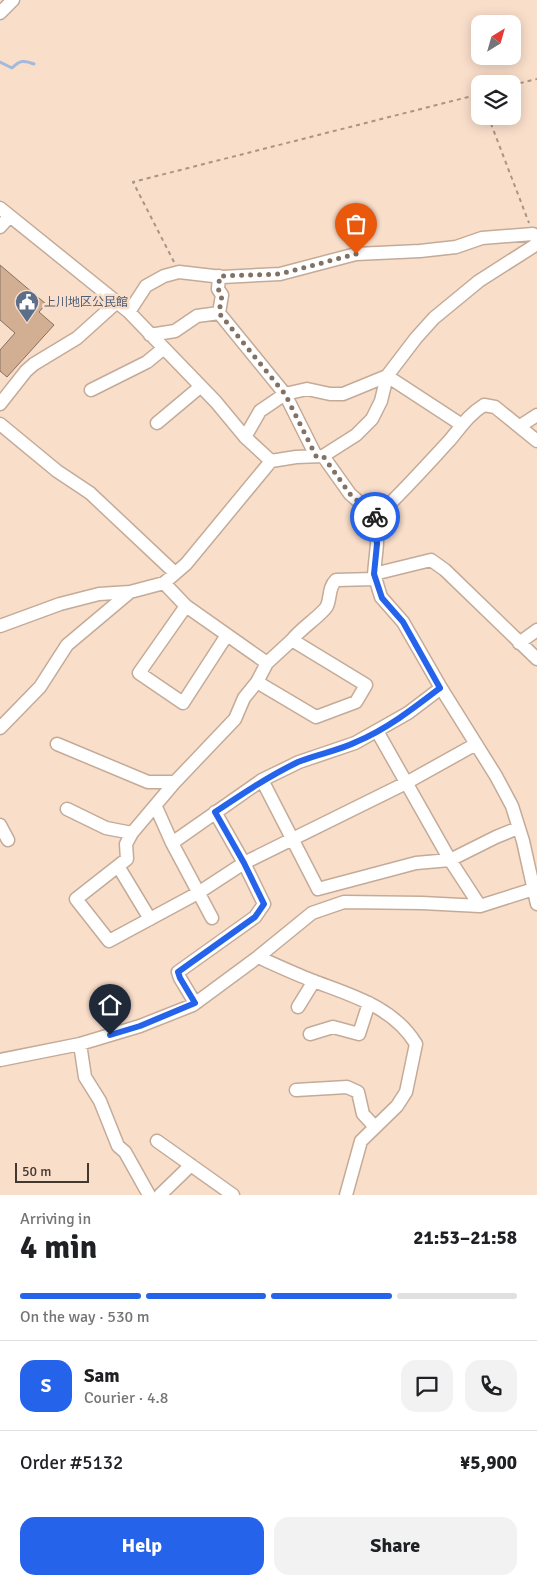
<!DOCTYPE html>
<meta charset="utf-8">
<style>
:root{--surface:#fff;--page:#f2f2f2;--text:#202124;--muted:#757577;--line:#e0e0e0;--accent:#2563eb}
body{margin:0;font-family:Signika,"Noto Sans JP",sans-serif;background:var(--page);color:var(--text);height:100vh;display:flex;flex-direction:column;font-size:19px;white-space:nowrap}
*{box-sizing:border-box;margin:0}
p{font-size:16px;color:var(--muted)}
.icon{flex:none;width:28px;height:28px;fill:none;stroke:currentColor;stroke-width:2;stroke-linecap:round;stroke-linejoin:round}
.map{position:relative;height:1195px;overflow:hidden}
.sheet{display:flex;flex-direction:column;background:var(--surface);flex:1}
.sheet>*{flex:none}
.needle{width:32px;rotate:37deg}
.controls{position:absolute;left:471px;top:15px;display:grid;gap:10px}
.controls a{display:grid;place-items:center;width:50px;height:50px;border-radius:10px;background:var(--surface);box-shadow:0 2px 12px #0003;font-size:25px}
.scale{position:absolute;left:15px;bottom:12px;width:74px;box-sizing:border-box;padding-left:5px;border:2px solid #423830;border-top:0;font-size:14px;line-height:18px;white-space:nowrap;color:#423830;-webkit-text-stroke:4px #f9deca;paint-order:stroke}
.pin{position:absolute;display:grid;place-items:center;width:42px;height:42px;color:#fff;margin:-51px -21px;border-radius:50% 50% 50% 0;rotate:-45deg;box-shadow:0 0 5px #0007}
.pin .icon{rotate:45deg}
.courier{position:absolute;display:grid;place-items:center;width:50px;height:50px;margin:-25px;border:4px solid #2563eb;border-radius:50%;background:#fff;color:#222;box-shadow:0 1px 6px #0007}
.overview em{font-style:normal;font-weight:700}
.overview div{display:flex;flex-direction:column-reverse}
.overview{display:flex;align-items:center;justify-content:space-between;height:85px;padding:0 20px}
h1{font-size:32px;font-weight:700;line-height:38px}
.bar{display:grid;grid-template-columns:repeat(4,1fr);gap:8px 5px;align-content:center;height:60px;padding:0 20px}
.bar i{height:6px;border-radius:4px;background:var(--line)}
.bar .selected{background:var(--accent)}
.bar p{grid-column:span 4}
.line{display:flex;align-items:center;gap:12px;padding:0 20px;border-top:1px solid var(--line)}
.line div{flex:1}
.round{display:grid;place-items:center;flex:none;width:52px;height:52px;border-radius:15px;background:var(--page)}
.action{display:flex;gap:10px;margin-top:auto;padding:10px 20px}
.action a{flex:1;height:58px;border-radius:15px;background:var(--accent);color:#fff;font-size:20px;font-weight:700;line-height:58px;text-align:center}
.action a+a{background:var(--page);color:var(--text)}
.map>svg:first-child{display:block}
.lines{fill:none;stroke-linecap:round;stroke-linejoin:round}
.stream{stroke:#a3badd;stroke-width:3}
.building{fill:#d2ae92;stroke:#88715f}
.minor-casing{stroke:#c4ab98;stroke-width:15}
.path{stroke:#a89586;stroke-width:2;stroke-dasharray:4 4;stroke-linecap:butt}
.minor{stroke:#fff;stroke-width:12}
.done{stroke:#827266;stroke-width:5;stroke-dasharray:0 9}
.route{stroke:#2563eb;stroke-width:6}
.labels{text-anchor:middle;dominant-baseline:central;stroke-width:5;stroke-linejoin:round;paint-order:stroke}
.service-label{font-size:12px;fill:#4e5e75;stroke:#f9deca;text-anchor:start}
</style>
<div class="map">
<svg width="537" height="1195" viewBox="0 0 537 1195">
<rect width="100%" height="100%" fill="#f9deca"/>
<g class="lines">
<path class="stream" d="M0,62l12,6c8,-8 12,-8 22,-4"/>
</g>
<path class="building" d="M0,265l46,39 -7,8 15,13 -47,52 -7,-6v-21l15,-17 -15,-13z"/>
<g class="lines">
<g class="minor-casing">
<path id="minor" d="M0,13l13,-13
M0,208l129,104 87,90 29,35 26,24
M0,227l9,-10
M129,312l17,-26 18,-10 15,-4 43,5 58,-3 76,-20 64,-3 36,-4 26,-9 51,-4 4,5
M219,313l3,-18 -4,-6 1,-13
M150,335l25,-4 22,-15 22,-3 66,81 31,62
M387,376l75,49
M91,390l56,-28 17,-14
M0,404l26,-33 8,-7 43,-26 40,-36
M157,423l43,-36
M0,424l57,47 33,22 85,80
M520,426l17,-11
M245,437l15,-26 25,-17 22,-5 23,5h13l44,-18
M537,441l-42,-34 -11,-2c-16,10 -23,22 -35,36 -24,26 -47,52 -73,76l1,27 -3,30 7,23 22,25 38,66 55,88 16,30 11,35 14,63
M323,456l27,38 26,23
M374,574l57,-14 14,10 92,89
M164,583l22,23 81,57
M186,606l-47,67 44,30 44,-68
M0,626l60,-22 39,-10 31,-2 34,-9 22,-19 85,-103 25,-4 27,-1 33,-21 16,-16 9,-18 6,-25 29,-38 18,-20 45,-37 58,-37
M292,640c8,-11 31,-26 35,-34 4,-9 1,-18 9,-26l39,-1
M519,643l18,-13
M257,682l59,35 40,-15 10,-17 -74,-45 -25,23 -10,19 -13,16 -9,21 -60,63 -43,51 -6,11 1,15 -51,40 33,42 89,-48 46,-30 162,-80 70,-39
M0,728l40,-41 27,-42 63,-53
M377,731l73,129 30,46
M57,744l91,38h27
M262,780l56,109 98,-26 34,-3 46,-23 22,-9
M156,807l16,36 40,75
M67,809l39,19 26,5
M0,825l8,15
M172,843l90,-63 37,-18 56,-19 53,-30 33,-25
M118,866l32,53
M258,957c18,8 35,16 53,23 39,15 82,26 105,64l-10,48 -9,14 -36,35 -15,54
M195,1003l-15,-25 -2,-6 77,-55 9,-13 -20,-41 -29,-51
M298,1007l16,-26
M310,1034l23,-7 26,7 10,-31
M80,1044l5,33 15,24 18,45 7,6 24,43
M0,1060l80,-16 60,-18 53,-21 65,-48 54,-44 32,-11 78,1 58,3 57,-18
M296,1090l51,-3 11,5 5,22 12,13
M157,1141l76,54
M160,1195l31,-30"/>
</g>
<path class="path" d="M512,85l25,-6
M488,116l41,107
M174,262l-41,-80 347,-88"/>
<use href="#minor" class="minor"/>
</g>
<g class="lines">
<path class="done" d="M356,254l-76,20 -60,2 -2,13 4,6 -3,18 66,81 31,62h7l27,38 25,23"/>
<path class="route" d="M110,1035l30,-9 55,-23 -15,-25 -2,-6 77,-55 9,-13 -20,-41 -29,-51c27,-18 54,-36 83,-50 19,-8 40,-11 58,-20 31,-13 58,-34 84,-54l-37,-66 -21,-24 -8,-24 3,-30 -2,-27"/>
</g>
<defs>
<g id="civic-pin" transform="scale(1.25)"><path d="M0 17L-7.5 6A9.5 9.5 0 1 1 7.5 6Z" fill="#5c6f8a" stroke="#f9deca"/><path d="M-.6-6.5H3V-4.5H.6V-3L4-1V1h2V6H-6V1h2V-1L-.6-3ZM-1.2 2.5V6h2.4V2.5Z" fill="#fff"/></g>
</defs>
<g fill-rule="evenodd">
<use href="#civic-pin" x="27" y="302"/>
</g>
<g class="labels">
<g class="service-label">
<text x="44" y="302">上川地区公民館</text>
</g>
</g>
</svg>
<div class="controls">
<a><svg class="needle" viewBox="-14 -14 28 28"><path d="M0-13l5 13h-10z" fill="#e53935"/><path d="M0 13l5-13h-10z" fill="#757577"/></svg></a>
<a><svg class="icon" aria-label="layers" viewBox="0 0 24 24"><path d="M12 4l9 5-9 5-9-5zM3 14l9 5 9-5"/></svg></a>
</div>
<div class="scale">50 m</div>
<div class="pin" style="left:356px;top:254px;background:#ea580c"><svg class="icon" aria-label="bag" viewBox="0 0 24 24"><path d="M5 8h14l-1 12H6zM9 8a3 3 0 0 1 6 0"/></svg></div>
<div class="pin" style="left:110px;top:1035px;background:#1f2937"><svg class="icon" aria-label="home" viewBox="0 0 24 24"><path d="M3 11l9-7 9 7M6 9v11h12V9"/></svg></div>
<div class="courier" style="left:375px;top:517px"><svg class="icon" aria-label="bike" viewBox="0 0 24 24"><circle cx="6" cy="16" r="4"/><circle cx="18" cy="16" r="4"/><path d="M6 16l4-8h5l3 8M10 8l3 8H6M13 5h3"/></svg></div>
</div>
<section class="sheet">
<div class="overview"><div><h1>4 min</h1><p>Arriving in</p></div><em>21:53–21:58</em></div>
<div class="bar"><i class="selected"></i><i class="selected"></i><i class="selected"></i><i></i><p>On the way · 530 m</p></div>
<div class="line" style="height:90px"><b class="round" style="background:var(--accent);color:#fff">S</b><div><b>Sam</b><p>Courier · 4.8</p></div><a class="round"><svg class="icon" aria-label="chat" viewBox="0 0 24 24"><path d="M4 5h16v11H9l-5 4z"/></svg></a><a class="round"><svg class="icon" aria-label="phone" viewBox="0 0 24 24"><path d="M5 4h4l2 5-3 2q2 4 5 5l2-3 5 2v4C11 20 4 13 5 4z"/></svg></a></div>
<div class="line" style="height:65px"><div>Order #5132</div><b>¥5,900</b></div>
<div class="action"><a>Help</a><a>Share</a></div>
</section>
